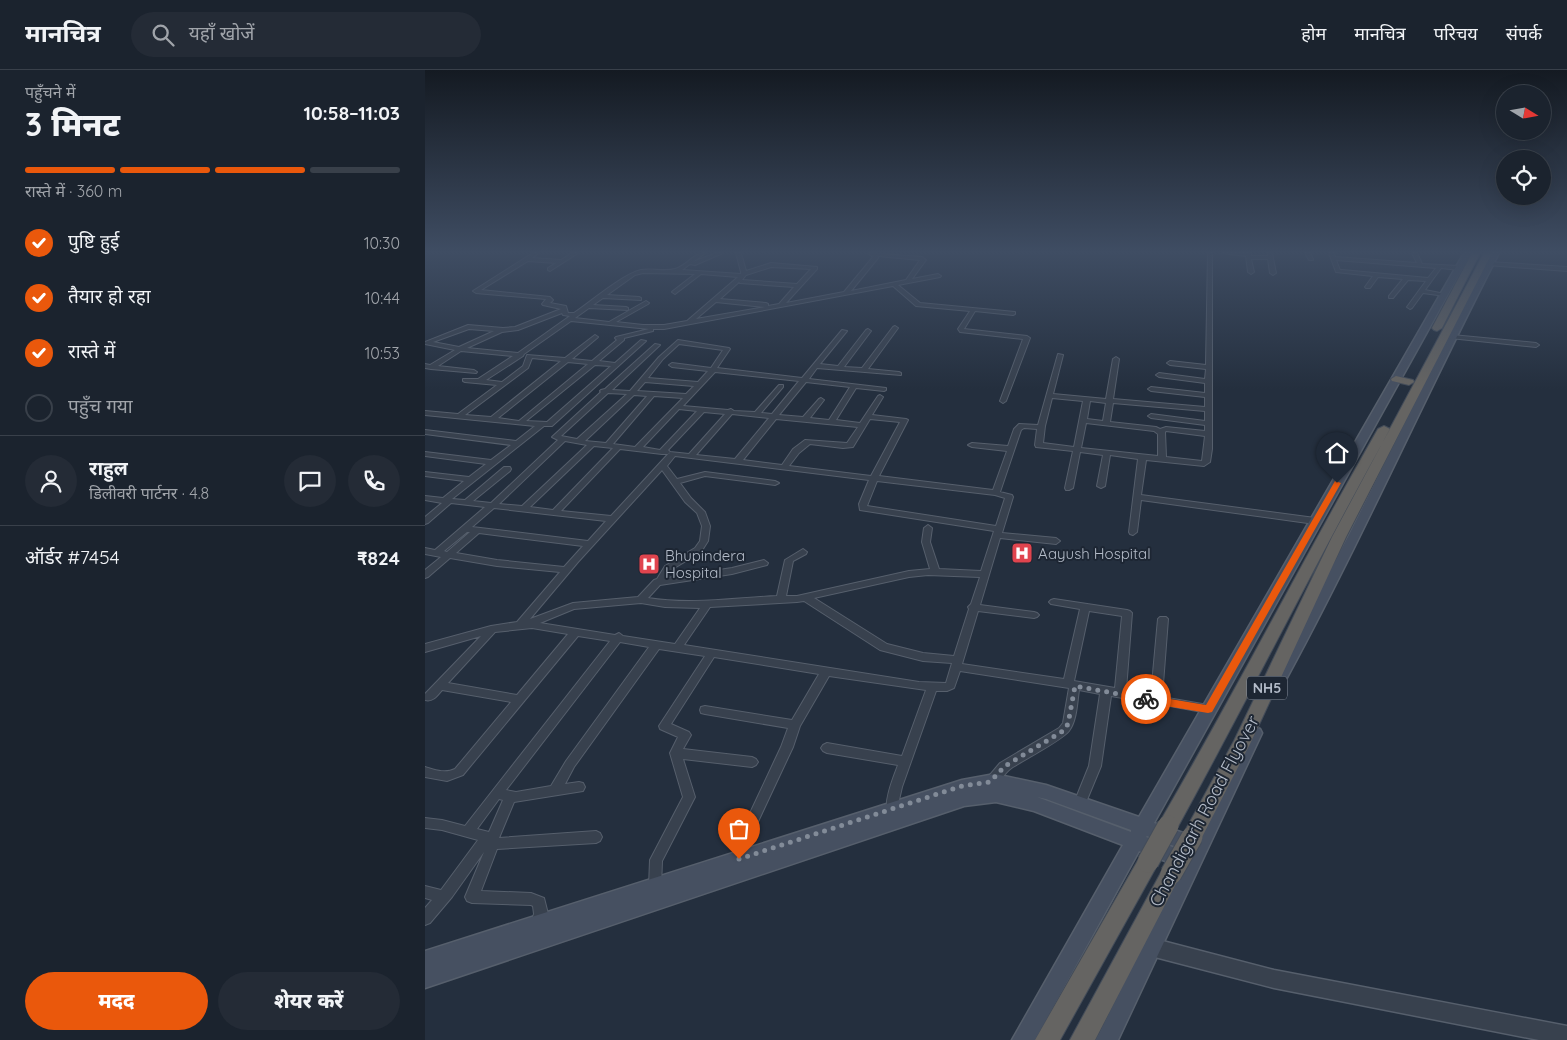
<!DOCTYPE html>
<html lang="hi">
<meta charset="utf-8">
<style>
:root{--surface:#1b232e;--page:#242b36;--text:#f1f3f6;--muted:#a0a4aa;--line:#39404a;--accent:#ea580c}
body{margin:0;font-family:Quicksand,"Noto Sans Devanagari",sans-serif;background:var(--page);color:var(--text);height:100vh;display:flex;flex-direction:column;font-size:19px;white-space:nowrap}
*{box-sizing:border-box;margin:0}
p{font-size:16px;color:var(--muted)}
.icon{flex:none;width:28px;height:28px;fill:none;stroke:currentColor;stroke-width:2;stroke-linecap:round;stroke-linejoin:round}
.map{position:relative;flex:1;overflow:hidden}
.side{display:flex;flex-direction:column;background:var(--surface);width:425px}
.side>*{flex:none}
.needle{width:32px;rotate:101deg}
.buttons{position:absolute;left:1071px;top:15px;display:grid;gap:10px}
.buttons a{display:grid;place-items:center;width:55px;height:55px;border-radius:50%;background:var(--surface);box-shadow:0 5px 20px #0002,0 0 0 1px var(--line);font-size:25px}
.pin{position:absolute;display:grid;place-items:center;width:42px;height:42px;color:#fff;margin:-51px -21px;border-radius:50% 50% 50% 0;rotate:-45deg;box-shadow:0 0 5px #0007}
.pin .icon{rotate:45deg}
.courier{position:absolute;display:grid;place-items:center;width:50px;height:50px;margin:-25px;border:4px solid #ea580c;border-radius:50%;background:#fff;color:#222;box-shadow:0 1px 6px #0007}
.overview em{font-style:normal;font-weight:800}
.overview div{display:flex;flex-direction:column-reverse}
.overview{display:flex;align-items:center;justify-content:space-between;height:85px;padding:0 25px}
h1{font-size:32px;font-weight:800;line-height:38px}
.bar{display:grid;grid-template-columns:repeat(4,1fr);gap:8px 5px;align-content:center;height:60px;padding:0 25px}
.bar i{height:6px;border-radius:4px;background:var(--line)}
.bar .active{background:var(--accent)}
.bar p{grid-column:span 4}
.line{display:flex;align-items:center;gap:12px;padding:0 25px;border-top:1px solid var(--line)}
.line div{flex:1}
.round{display:grid;place-items:center;flex:none;width:52px;height:52px;border-radius:26px;background:var(--page)}
ol{padding:0 25px;list-style:none}
li{display:flex;align-items:center;gap:15px;height:55px}
li p{margin-inline-start:auto}
li .icon{padding:5px;border-radius:50%;background:var(--accent);color:#fff;stroke-width:4}
li:last-child{color:var(--muted)}
li i{width:28px;height:28px;border:2px solid var(--line);border-radius:50%}
.cta{display:flex;gap:10px;margin-top:auto;padding:10px 25px}
.cta a{flex:1;height:58px;border-radius:30px;background:var(--accent);color:#fff;font-size:20px;font-weight:800;line-height:58px;text-align:center}
.cta a+a{background:var(--page);color:var(--text)}
header{display:flex;align-items:center;gap:30px;box-sizing:border-box;height:70px;padding:0 25px;background:var(--surface);border-bottom:1px solid var(--line)}
header strong{font-size:24px}
nav{display:flex;gap:28px;margin-inline-start:auto;font-size:18px}
.search{width:350px;height:45px;background:var(--page);display:flex;align-items:center;gap:12px;box-sizing:border-box;padding:0 18px;border-radius:28px;color:var(--muted);font-size:19px}
main{display:flex;flex:1;min-height:0}
.map>svg:first-child{display:block}
.lines{fill:none;stroke-linecap:round;stroke-linejoin:round}
.minor-casing{stroke:#565f6c;stroke-width:2}
.tertiary-casing{stroke:#565f6c;stroke-width:3}
.secondary-casing{stroke:#565f6c;stroke-width:3}
.trunk-casing{stroke:#434c59;stroke-width:2}
.minor{fill:#38414e;fill-rule:evenodd}
.tertiary{fill:#38414e;fill-rule:evenodd}
.secondary{fill:#465061;fill-rule:evenodd}
.trunk{fill:#656462;fill-rule:evenodd}
.trunk-bridge-casing{stroke:#434c59;stroke-width:23;stroke-linecap:butt}
.trunk-bridge{stroke:#656462;stroke-width:21}
.route{fill:#ea580c}
.done{stroke:#828b98;stroke-width:5;stroke-dasharray:0 9}
.labels{text-anchor:middle;dominant-baseline:central;stroke-width:4;stroke-linejoin:round;paint-order:stroke}
.shield{fill:#1d2633;stroke:#878f9c;stroke-width:1}
.shield-label{font-size:14px;font-weight:bold;fill:#b4bcc9}
.poi-label{font-size:15px;fill:#b4bcc9;stroke:#1d2633;text-anchor:start}
.near-street-label{font-size:18px;fill:#b4bcc9;stroke:#1d2633}
</style>
<header>
<strong>मानचित्र</strong>
<div class="search"><svg class="icon" aria-label="search" viewBox="0 0 24 24"><circle cx="10" cy="10" r="6"/><path d="M15 15l6 6"/></svg>यहाँ खोजें</div>
<nav><a>होम</a><a>मानचित्र</a><a>परिचय</a><a>संपर्क</a></nav>
</header>
<main>
<section class="side">
<div class="overview"><div><h1>3 मिनट</h1><p>पहुँचने में</p></div><em>10:58–11:03</em></div>
<div class="bar"><i class="active"></i><i class="active"></i><i class="active"></i><i></i><p>रास्ते में · 360 m</p></div>
<ol>
<li><svg class="icon" aria-label="check" viewBox="0 0 24 24"><path d="M5 12l5 5 9-10"/></svg>पुष्टि हुई<p>10:30</p></li>
<li><svg class="icon" aria-label="check" viewBox="0 0 24 24"><path d="M5 12l5 5 9-10"/></svg>तैयार हो रहा<p>10:44</p></li>
<li><svg class="icon" aria-label="check" viewBox="0 0 24 24"><path d="M5 12l5 5 9-10"/></svg>रास्ते में<p>10:53</p></li>
<li><i></i>पहुँच गया</li>
</ol>
<div class="line" style="height:90px"><a class="round"><svg class="icon" aria-label="person" viewBox="0 0 24 24"><circle cx="12" cy="8" r="4"/><path d="M4 21q1-7 8-7t8 7"/></svg></a><div><b>राहुल</b><p>डिलीवरी पार्टनर · 4.8</p></div><a class="round"><svg class="icon" aria-label="chat" viewBox="0 0 24 24"><path d="M4 5h16v11H9l-5 4z"/></svg></a><a class="round"><svg class="icon" aria-label="phone" viewBox="0 0 24 24"><path d="M5 4h4l2 5-3 2q2 4 5 5l2-3 5 2v4C11 20 4 13 5 4z"/></svg></a></div>
<div class="line" style="height:65px"><div>ऑर्डर #7454</div><b>₹824</b></div>
<div class="cta"><a>मदद</a><a>शेयर करें</a></div>
</section>
<div class="map">
<svg width="1142" height="970" viewBox="0 0 1142 970">
<rect width="100%" height="100%" fill="#242f3e"/>
<g class="lines">
<g class="minor-casing">
<path id="minor" d="M108,183h6l-7,5 29,2 11,-7h6l-28,18 -2,-1v-2l8,-5 -28,-2 -47,29 69,7 3,3 -3,3 16,3 2,7h6c15,-10 49,-39 67,-43 11,-2 23,2 34,-1 12,-3 18,-16 30,-16l-12,9 23,-9h7l-28,12 -5,-1 -8,6 59,4v-2l-5,-19h5l5,18 25,-8 46,4v2l-31,34 58,-11 29,-35 -5,-4 54,4 4,3 -14,19 26,-5 3,2 -1,1 -42,8 22,18 95,9v2l-2,1 -38,-4 -11,18 63,7 3,2 -24,63 -3,2 -3,-2 23,-62 -63,-7 -2,-3 12,-18 -54,-5 -23,-20 -229,43h-11v2l-29,7v2l-25,21 16,2 26,-23 5,1 -94,85h-8l-92,73 13,1 39,-33h6l1,2 -1,2 -37,30 18,2 67,-63 -6,-3 49,-45 -1,-1 1,-1 4,-1 50,-45 5,1 -48,45 18,1 29,-34 19,-17 51,8 1,1 -13,19 85,10 40,-48 5,1 -27,33 18,2 28,-36 2,-1 3,2 -27,36 18,1 31,-41 2,-1 3,2 -30,41 31,3 2,1v2l-84,-7 -8,11 77,9v2l-2,1 -28,-3 -20,32 24,3 18,-27 2,-1 3,2 -11,18 34,4 2,1 -29,56 114,14 14,-39 -35,-4 -4,-2 4,-2 36,3 6,-17 5,-5 19,1 20,-71 5,1 -10,39 53,5 7,-40 3,-2 3,2 -6,40 92,8v-10l-54,-6 -3,-2 3,-2 54,6v-10l-46,-6 -3,-2 3,-2 46,6 1,-10 -36,-4 -3,-2 3,-2 36,4 2,-112h4v196l-2,13 -6,4 -58,-6 -5,35 174,23 4,3 -4,3 -174,-24 -4,32 -4,3 -3,-1 -1,-2 9,-73 -28,-4 -5,31 -4,2 -4,-2 6,-31 -23,-3 -7,36 -4,2h-3l-1,-2 8,-37 -37,-4 -1,-2 2,-16 -13,-1 -3,2 -21,62 12,3 1,2 -11,36 54,5 4,3 -4,3 -56,-6 -20,67 54,7 3,1 2,2 -2,2 -3,1 -56,-7 -16,53 102,15 16,-70 -29,-5 -2,-2 2,-2 3,-1 73,11 3,1 2,2 -6,77 25,5 7,-76 2,-2h6l2,2 -6,78 46,8 4,1 1,3 -1,3 -4,1 -49,-9 -3,1 -4,-2 -41,-7 -10,70 -17,41 -4,1 -4,-1 -2,-4 15,-37 11,-72 -21,-4c-2,13 -2,30 -10,41 -7,9 -45,29 -56,36 -9,5 -16,22 -27,19l-2,-4 16,-19 59,-35 4,-5 6,-35 -109,-17 -6,17 -7,3h-11l-34,96 -6,26 -4,1 -4,-1c-5,-11 6,-37 10,-48l-71,-12 -4,-2 -2,-3 2,-3 4,-2 75,13 24,-66 -97,-14 -29,50 -7,21 -38,81 -10,31 -2,4 -4,2 -4,-2 -2,-4 10,-31 38,-81 7,-19 -83,-14 -4,-1 -1,-3 1,-3 4,-1 87,14 27,-46 -105,-17 -43,67 18,8 2,3 -8,14 69,8 4,2 2,3 -2,3 -4,2 -69,-8 12,38 -33,64 -1,26 -1,4 -5,2 -5,-2 -1,-4 1,-27 33,-63 -13,-44 8,-16 -18,-8 -1,-3 46,-70 -46,-7 -85,118 -9,17 14,-2 4,1 2,4 -2,4 -69,11 -15,36 97,-7 4,2 2,4 -2,4 -4,2 -99,6 -16,42 50,2 13,5 4,16 -6,15 -5,2 -5,-2 -2,-5 4,-10 -1,-8 -2,-1 -59,-2 -5,-2 -2,-4 19,-45 -32,45 -22,26 -5,2v-17l7,-8 -7,-2v-12l16,4 37,-50 -36,-10 -17,-2v-10l17,2 23,6 145,-185 -32,-5 -115,139 -16,6 -22,-4v-10c10,3 20,7 30,2l56,-67 -69,-12c-5,6 -9,12 -17,10v-6l56,-58 -56,16v-8l66,-18 26,-4 43,-50 -63,-6 -47,-8 -22,19 -3,1v-8l16,-13 -16,-3v-6l10,2 50,-43 -34,-4 -23,20 -3,1v-7l17,-14 -17,-3v-4l18,2 21,-17 -39,-5v-4l44,5 17,-13 -61,-8v-4l66,8 20,-15 -86,-11v-4l91,11 19,-15 -110,-11v-4l33,3 39,-29 -32,-3 -2,-1v-2h15l35,-23 -52,-5 -23,15 36,4 3,2 -1,1 -45,-4 -6,-1v-4l5,1 25,-15 -30,-6v-2l43,-17 35,3 12,-1 46,-18 -18,-4 -1,-1 4,-5 -70,-6 -3,-2zM453,186l42,4 -14,20 -55,11 27,-33zM346,197l40,2 -14,15 -55,-4 4,-5zM218,203l52,1 -22,17 -1,1 3,2 26,-20 37,3 -51,44 -23,4h-21l-27,-3 32,-18 1,-1 -3,-2 -37,21 -34,-4 14,-10 39,2v-2l-2,-1 -33,-2 10,-7 38,2v-2l-2,-1 -32,-2 28,-20zM314,212l1,1 54,4 -15,17 -11,2v-2l-2,-1 -46,-4zM291,232l49,5 -69,12zM137,243l1,2 7,1 -52,37 -51,-5 35,-16 16,-2zM146,251l78,8 -33,8 -1,1 2,2 -25,21 -20,-2 25,-21 1,-1 -3,-2 -30,23 -38,-3 -4,11 -21,16 -16,-2 37,-24 1,-2zM44,259l25,2 -35,16 -26,-5zM254,274l44,6 -12,18 -39,-5 -3,2 3,2 36,4 -10,11 -50,-4 15,-19zM107,288l29,3 -70,56 -26,-2 63,-47zM143,292l20,2 -69,57 -21,-3zM170,295l16,1 -64,56 -21,-1zM290,302l84,9 -27,33 -11,-1 22,-26v-2h-4l-24,27 -21,-1 -3,-2 -3,1 -45,-4zM220,312l49,4 -8,8 -49,-3zM381,312l44,5 -21,33 -19,-2 14,-18 -3,-2 -2,1 -16,18 -24,-2zM183,323l19,1 -50,45 -16,-3zM209,325l13,1 -41,47 -21,-2zM229,326l29,2 -48,49 -22,-3zM627,328l31,3 -9,46 -31,-4 2,-17zM665,331l16,2 -3,18 -16,-2zM688,333l92,8v10l-54,-7 -3,2 3,2 54,7v6l-39,-4 -6,2 -4,-2 -46,-5zM254,339l18,2 -37,39 -17,-3zM279,342l21,2 -36,40 -19,-2 -59,64 -50,-5 59,-62 42,5h7l1,-2 -2,-2zM307,344l37,4 -34,41 -39,-4zM351,349l82,8 -11,16 -42,-3 -12,9 -11,16 -39,-5zM445,349l30,3 -29,54 -82,-10 10,-13 11,-9 33,4 10,-1zM661,353l68,8 4,3v22l-77,-8zM741,361l39,5 -3,25 -36,-4 -1,-25zM140,371l22,4 -65,61 -23,-2zM169,376l19,2 -60,62 -23,-3zM250,386l194,24 -10,24 1,6 134,21 -13,40 -42,-2 -9,-27 2,-14 -4,-3 -4,3 -2,14 8,27 -21,2 -112,25h-11l7,-35 13,-7 1,-2 -4,-3 -18,11 -8,36c-43,2 -86,9 -129,2l12,-13 72,-11 35,-9 1,-2 -4,-3 -32,8 -65,10 4,-8 30,-18 7,-11 2,-15 -5,-14 -14,-14 -11,-15 25,-7 70,9 4,-2 -4,-2 -70,-9 -28,7 -10,-13zM237,400l23,32 12,11 5,13 -2,15 -5,7 -30,18 -8,13 -3,1 -16,17 -65,6 -43,16 48,-57zM452,411l118,14 10,3 -9,28 -129,-20zM69,438l112,13 -18,20 -116,-14zM42,462h3l-23,20 -3,-1zM54,463l104,13 -19,21 -67,-7 -41,-7zM503,505l52,2 -9,27 -3,3 1,2 -15,47 -31,-3 -36,-9 -73,-46 95,-21zM379,531l76,49 43,11 29,2 -6,20 -27,-1 -235,-37 26,-38 87,-5zM216,533l24,4 35,1 -25,36 -52,-8 -4,-3 -4,2 -75,-12 34,-14zM664,541l33,5 -7,72 -41,-7zM107,558l36,6 -51,61 -69,-12 47,-51zM195,572l29,5 -83,114 -15,25 -35,6 -10,-2zM74,729l4,1 -14,32 -12,-3z
M797,183h29v3h17v-3h4l4,20 -3,2 -3,-2 -2,-14h-17l3,13 -3,2 -3,-2 -2,-16z
M880,183h5l3,6v1h-4z
M904,183h5l1,4 82,6 -5,-10h5l5,11 37,2 3,2 -3,2 -18,-2 -16,22 20,4v2l-22,-3 -11,15 -2,1 -3,-2 19,-26 -18,-1 -15,18h-4v-2l14,-17 -25,-2 -8,11h-4l-1,-1 8,-11 -37,-4zM911,190l100,8 -8,10 -86,-8h-2z
M1064,192l78,5v4l-80,-6 -1,-1z
M1027,265l84,8 3,2 -3,2 -86,-9v-2z"/>
</g>
<g class="tertiary-casing">
<path id="tertiary" d="M726,868l123,32 293,56v14h-28l-265,-52 -123,-32 -6,-3 -3,-6 3,-6z"/>
</g>
<g class="secondary-casing">
<path id="secondary" d="M1039,183h7l-317,570 41,14 53,-108 6,-2 6,2 2,4 -144,307h-22l85,-173 -42,-16 -104,189h-23l111,-195 -89,-34 -38,-9 -32,4 -539,182v-37l537,-171 33,-6 51,11 93,32zM612,727l9,2 85,31v2zM722,766l41,15v2l-42,-16z
M1067,183h7c-74,143 -139,291 -216,432l-5,2 -5,-2 -2,-4 78,-146 93,-187z"/>
</g>
<g class="trunk-casing">
<path id="trunk" d="M1047,183h8l-38,75 -5,3 -3,-1 -2,-2z
M1059,183h8l-146,284 -96,207 -51,99 -7,3 -7,-3 -3,-6 3,-6 49,-90 98,-204z
M971,306l17,4 1,2 -5,3 -17,-4 -1,-2z
M959,356l6,3c-74,133 -142,270 -215,403l-7,3 -7,-3 -3,-6 3,-6c75,-129 143,-262 217,-391z
M723,783l7,2 3,7 -3,7 -95,171h-25l106,-185z
M746,795l7,2 3,7 -86,166h-25l94,-173z"/>
</g>
<use href="#minor" class="minor"/>
<use href="#tertiary" class="tertiary"/>
<use href="#secondary" class="secondary"/>
<use href="#trunk" class="trunk"/>
<g class="trunk-bridge-casing">
<path id="trunk-bridge" d="M723,792l20,-36
M746,804l21,-37"/>
</g>
<use href="#trunk-bridge" class="trunk-bridge"/>
</g>
<linearGradient id="sky" x2="0" y2="1"><stop stop-color="#141a22"/><stop offset="0.57" stop-color="#3f4d63"/><stop offset="1" stop-color="#3f4d63" stop-opacity="0"/></linearGradient>
<rect width="1142" height="319" fill="url(#sky)"/>
<path class="route" d="M910,411l6,2 -129,229 -4,1 -66,-11 -1,-3 5,-4 60,10z"/>
<g class="lines">
<path class="done" d="M314,789l223,-73 28,-4 15,-16 58,-35 5,-7 7,-38 71,13"/>
</g>
<defs>
<g id="hospital-square" transform="scale(1.125)"><rect x="-9" y="-9" width="18" height="18" rx="4" fill="#e0444e" stroke="#1d2633"/><path d="M-5-5h3v3.5h4V-5h3V5h-3V1.5h-4V5h-3Z" fill="#fff"/></g>
</defs>
<g fill-rule="evenodd">
<use href="#hospital-square" x="597" y="483"/>
<use href="#hospital-square" x="224" y="494"/>
</g>
<g class="labels">
<rect class="shield" x="822" y="606.5" width="40" height="23" rx="4"/>
<g class="shield-label">
<text x="842" y="618">NH5</text>
</g>
<g class="poi-label">
<text x="613" y="483">Aayush Hospital</text>
<text x="240" y="485">Bhupindera<tspan x="240" dy="17">Hospital</tspan></text>
</g>
<g class="near-street-label">
<text transform="translate(779 741) rotate(-62)">Chandigarh Road Flyover</text>
</g>
</g>
</svg>
<div class="buttons">
<a><svg class="needle" viewBox="-14 -14 28 28"><path d="M0-13l5 13h-10z" fill="#e53935"/><path d="M0 13l5-13h-10z" fill="#a0a4aa"/></svg></a>
<a><svg class="icon" aria-label="locate" viewBox="0 0 24 24"><circle cx="12" cy="12" r="6"/><path d="M12 2v4M12 18v4M2 12h4M18 12h4"/></svg></a>
</div>
<div class="pin" style="left:314px;top:789px;background:#ea580c"><svg class="icon" aria-label="bag" viewBox="0 0 24 24"><path d="M5 8h14l-1 12H6zM9 8a3 3 0 0 1 6 0"/></svg></div>
<div class="pin" style="left:912px;top:413px;background:#1f2937"><svg class="icon" aria-label="home" viewBox="0 0 24 24"><path d="M3 11l9-7 9 7M6 9v11h12V9"/></svg></div>
<div class="courier" style="left:721px;top:629px"><svg class="icon" aria-label="bike" viewBox="0 0 24 24"><circle cx="6" cy="16" r="4"/><circle cx="18" cy="16" r="4"/><path d="M6 16l4-8h5l3 8M10 8l3 8H6M13 5h3"/></svg></div>
</div>
</main>
